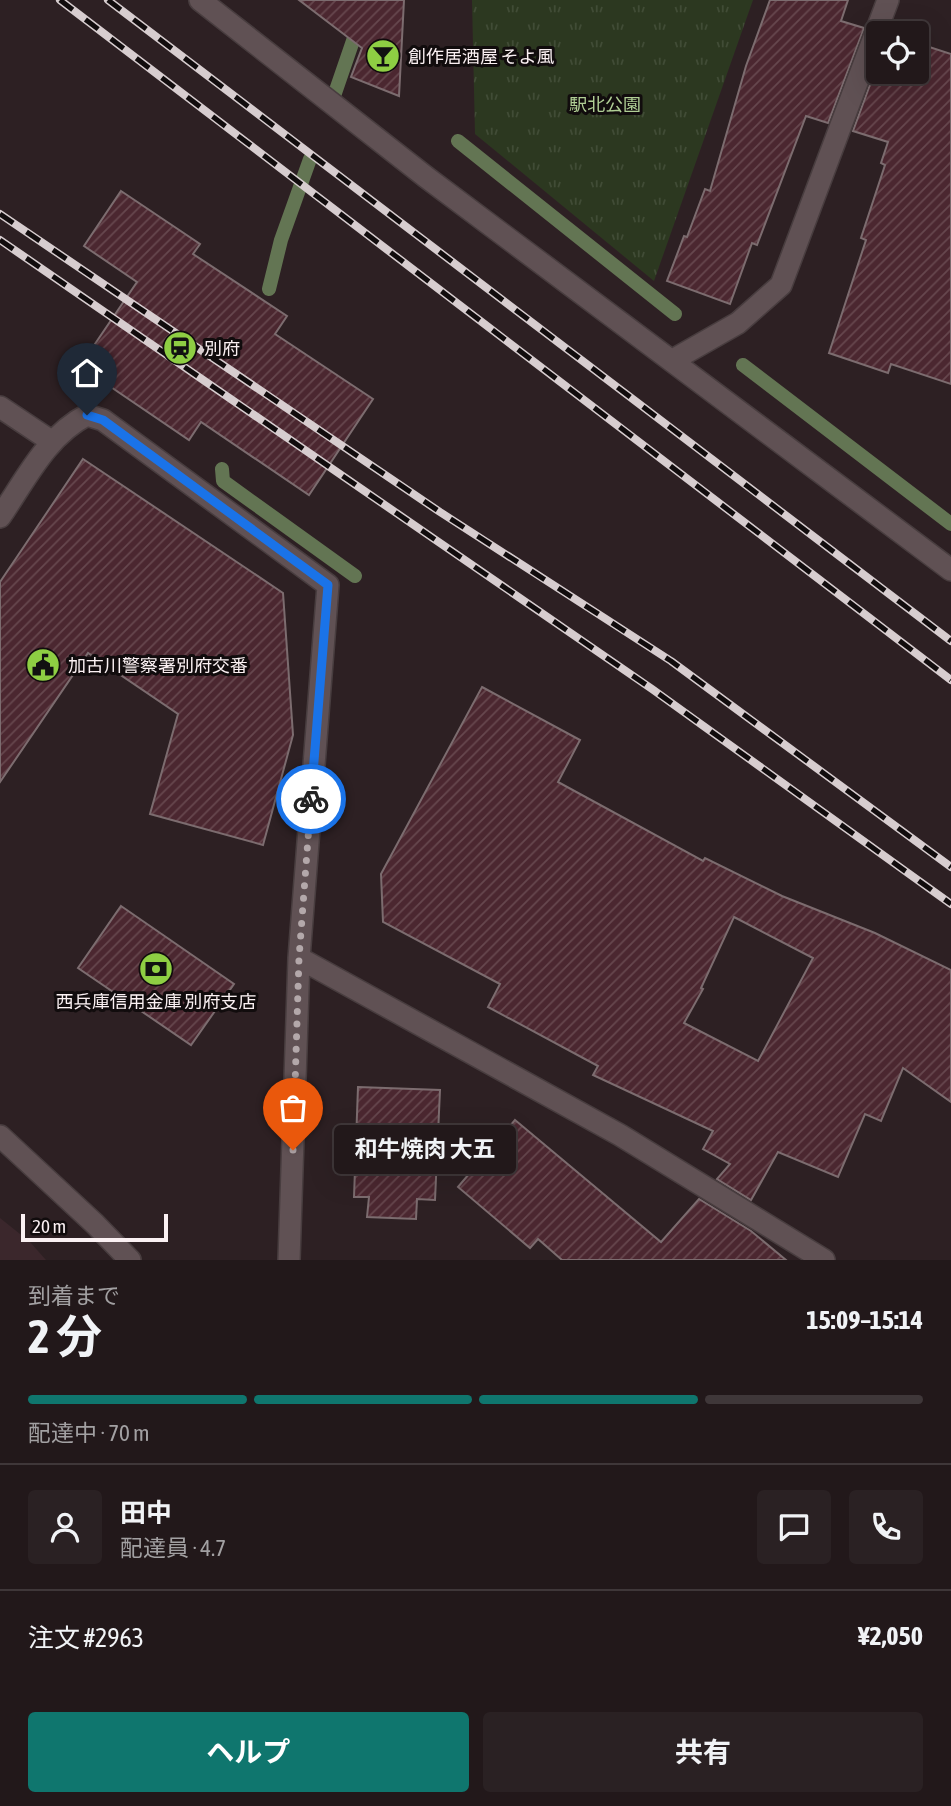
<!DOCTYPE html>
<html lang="ja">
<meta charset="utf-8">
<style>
:root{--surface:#22181a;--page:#2a2123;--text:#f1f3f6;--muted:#a2a0a2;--line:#3f3739;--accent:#0f766e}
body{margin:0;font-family:"Asap Condensed","Noto Sans JP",sans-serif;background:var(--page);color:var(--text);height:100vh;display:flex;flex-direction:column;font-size:26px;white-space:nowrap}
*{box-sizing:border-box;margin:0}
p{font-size:23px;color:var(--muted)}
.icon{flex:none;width:38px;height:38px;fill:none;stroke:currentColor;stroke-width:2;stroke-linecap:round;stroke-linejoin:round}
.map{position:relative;height:1260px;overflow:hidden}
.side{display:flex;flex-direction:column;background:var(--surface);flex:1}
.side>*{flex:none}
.controls{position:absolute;left:866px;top:21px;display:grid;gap:14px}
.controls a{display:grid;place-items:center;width:63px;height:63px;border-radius:7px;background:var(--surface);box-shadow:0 7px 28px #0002,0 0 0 2px var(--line);font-size:35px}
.scale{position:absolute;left:21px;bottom:18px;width:147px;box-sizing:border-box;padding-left:7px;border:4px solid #fbf1f3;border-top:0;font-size:19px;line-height:24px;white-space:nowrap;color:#fbf1f3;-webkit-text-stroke:5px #110c0d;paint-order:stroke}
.pin{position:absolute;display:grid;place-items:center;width:60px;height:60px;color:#fff;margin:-72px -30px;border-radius:50% 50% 50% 0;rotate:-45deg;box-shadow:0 0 7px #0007}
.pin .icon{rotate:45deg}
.courier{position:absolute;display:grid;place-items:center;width:70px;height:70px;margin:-35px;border:5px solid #1a73e8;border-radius:50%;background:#fff;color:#222;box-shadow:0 2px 9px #0007}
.bubble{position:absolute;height:49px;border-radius:7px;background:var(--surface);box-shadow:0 7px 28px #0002,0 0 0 2px var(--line);font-size:23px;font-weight:700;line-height:49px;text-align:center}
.summary em{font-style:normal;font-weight:700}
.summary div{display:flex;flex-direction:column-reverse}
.summary{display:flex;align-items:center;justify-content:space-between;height:119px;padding:0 28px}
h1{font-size:46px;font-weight:700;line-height:52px}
.bar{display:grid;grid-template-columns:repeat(4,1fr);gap:10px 7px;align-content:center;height:84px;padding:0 28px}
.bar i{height:9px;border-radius:5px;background:var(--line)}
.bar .active{background:var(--accent)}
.bar p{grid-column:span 4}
.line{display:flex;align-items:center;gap:18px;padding:0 28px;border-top:2px solid var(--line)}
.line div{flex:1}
.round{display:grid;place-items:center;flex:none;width:74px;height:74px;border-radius:7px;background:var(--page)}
.action{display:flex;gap:14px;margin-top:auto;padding:14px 28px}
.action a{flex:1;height:80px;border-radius:7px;background:var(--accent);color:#fff;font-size:28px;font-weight:700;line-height:80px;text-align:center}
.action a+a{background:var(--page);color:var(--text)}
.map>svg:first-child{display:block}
.built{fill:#3b272c}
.grass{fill:url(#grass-tufts)}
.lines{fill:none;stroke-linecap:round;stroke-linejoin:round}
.stream{stroke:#637553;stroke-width:14}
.building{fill:url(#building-hatch);stroke:#7c6c6f;stroke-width:2;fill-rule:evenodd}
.minor-casing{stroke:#483d3f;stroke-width:24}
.tertiary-casing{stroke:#483d3f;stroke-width:24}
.minor{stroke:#605154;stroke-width:21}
.tertiary{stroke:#605154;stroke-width:21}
.rail-casing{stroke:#d7cdcf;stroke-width:8}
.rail{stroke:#110c0d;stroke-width:5;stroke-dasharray:16;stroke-linecap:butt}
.done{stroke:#b3a8aa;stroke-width:7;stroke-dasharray:0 12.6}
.route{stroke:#1a73e8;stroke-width:9}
.labels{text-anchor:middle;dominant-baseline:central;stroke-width:6;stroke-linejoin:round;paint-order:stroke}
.poi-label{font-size:18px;fill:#fbf1f3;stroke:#110c0d;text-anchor:start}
.park-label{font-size:18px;fill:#b0cf95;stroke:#110c0d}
</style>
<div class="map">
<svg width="951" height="1260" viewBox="0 0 951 1260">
<defs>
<pattern id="grass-tufts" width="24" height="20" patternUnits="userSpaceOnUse" patternTransform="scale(1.75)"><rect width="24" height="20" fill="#2c3820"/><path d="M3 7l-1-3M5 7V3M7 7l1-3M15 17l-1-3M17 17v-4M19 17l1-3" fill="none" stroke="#414c36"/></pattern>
<pattern id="building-hatch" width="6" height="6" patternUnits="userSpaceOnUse" patternTransform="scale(1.75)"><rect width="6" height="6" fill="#4b2730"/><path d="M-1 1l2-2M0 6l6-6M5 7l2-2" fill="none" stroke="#66474e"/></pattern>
</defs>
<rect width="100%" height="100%" fill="#2d2023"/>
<path class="built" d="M0,1218l30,24 16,18h-46z"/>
<path class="grass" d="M472,0h281l-99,281 -179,-147z"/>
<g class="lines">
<path class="stream" d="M334,96l33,-96
M458,141l217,173
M269,289l12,-49 29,-81
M743,365l208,159
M222,469l1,12 132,95"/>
</g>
<path class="building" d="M299,0h105l-5,96 -48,-19 11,-29z
M770,0h78l-7,21 23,7 -36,95 -22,-7 -49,129 -5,-2 -22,61 -63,-23 17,-45 3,1 18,-48 5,2 36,-125z
M917,43l34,11v330l-60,-20 -3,9 -59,-20 37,-113 -5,-2 24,-73 -4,-2 7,-21 -35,-11 25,-68v9h39z
M121,191l79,53 -7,10 94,62 -12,18 98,65 -64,96 -108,-73 -12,18 -109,-74 57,-84 -53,-36z
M83,459l200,134 10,142 -30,110 -113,-31 28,-100 -90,-61 -88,129v-200z
M482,687l98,53 -22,42 145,79 2,-3 77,38 93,37 76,37v132l-48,-34 -22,53 -16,-7 -27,63 -60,-25 -27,48 -34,-21 13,-15 -27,-15 10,-18 -120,-56 5,-9 -110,-59 12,-23 -117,-62 -2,-48zM734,917l79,41 -55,103 -74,-38 19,-34 -2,-1z
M121,906l113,78 -43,61 -113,-77z
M358,1087l82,3 -5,110 -18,-1 -1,20 -49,-2 2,-20h-15z
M515,1120l146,122 38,-43 52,32 35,29h-224l-24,-21 -8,9 -72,-61z"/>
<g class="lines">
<g class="minor-casing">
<path id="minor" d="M200,0l226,177 525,393
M673,360l65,-37 43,-38 107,-285
M0,407l51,34
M0,517c25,-36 46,-81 87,-102l16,5 225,165 -29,373 -10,302
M299,958l321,177 204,125"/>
</g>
<g class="tertiary-casing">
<path id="tertiary" d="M0,1136l95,88 35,36"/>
</g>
<use href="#minor" class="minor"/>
<use href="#tertiary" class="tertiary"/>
<g class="rail-casing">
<path id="rail" d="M60,0l891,680
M108,0l843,641
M0,214l440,298 231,149 280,206
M0,240l652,449 299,215"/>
</g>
<use href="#rail" class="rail"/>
</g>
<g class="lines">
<path class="done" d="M293,1150l6,-192 12,-159"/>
<path class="route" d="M87,415l16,5 225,165 -17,214"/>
</g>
<defs>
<g id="bar-disc" transform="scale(1.75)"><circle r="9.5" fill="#8ece43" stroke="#110c0d"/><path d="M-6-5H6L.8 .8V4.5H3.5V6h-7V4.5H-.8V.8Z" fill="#111"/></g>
<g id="station-disc" transform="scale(1.75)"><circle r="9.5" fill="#8ece43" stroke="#110c0d"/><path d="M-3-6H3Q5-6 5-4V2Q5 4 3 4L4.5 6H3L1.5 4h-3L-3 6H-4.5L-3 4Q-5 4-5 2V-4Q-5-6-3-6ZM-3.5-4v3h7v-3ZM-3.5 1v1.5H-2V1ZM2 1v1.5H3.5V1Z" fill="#111"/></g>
<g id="civic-disc" transform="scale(1.75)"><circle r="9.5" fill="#8ece43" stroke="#110c0d"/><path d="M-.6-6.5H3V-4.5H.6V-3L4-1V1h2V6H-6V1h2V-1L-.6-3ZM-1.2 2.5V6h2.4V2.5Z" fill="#111"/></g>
<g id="bank-disc" transform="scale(1.75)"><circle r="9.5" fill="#8ece43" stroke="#110c0d"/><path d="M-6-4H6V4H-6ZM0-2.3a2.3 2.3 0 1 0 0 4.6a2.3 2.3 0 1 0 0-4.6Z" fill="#111"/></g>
</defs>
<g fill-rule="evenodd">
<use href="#bar-disc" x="383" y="56"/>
<use href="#station-disc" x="180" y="348"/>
<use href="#civic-disc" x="43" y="665"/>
<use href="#bank-disc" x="156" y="969"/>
</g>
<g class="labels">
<g class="poi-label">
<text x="408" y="56">創作居酒屋 そよ風</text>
<text x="204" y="348">別府</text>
<text x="68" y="665">加古川警察署別府交番</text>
<text x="156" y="1001" text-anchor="middle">西兵庫信用金庫 別府支店</text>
</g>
<g class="park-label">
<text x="605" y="104">駅北公園</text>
</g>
</g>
</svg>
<div class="controls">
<a><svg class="icon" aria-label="locate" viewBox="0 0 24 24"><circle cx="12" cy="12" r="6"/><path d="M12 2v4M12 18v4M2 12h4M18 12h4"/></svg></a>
</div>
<div class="scale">20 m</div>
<div class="pin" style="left:293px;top:1150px;background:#ea580c"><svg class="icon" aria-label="bag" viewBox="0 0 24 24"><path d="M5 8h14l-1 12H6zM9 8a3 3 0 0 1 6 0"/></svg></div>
<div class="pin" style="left:87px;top:415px;background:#1f2937"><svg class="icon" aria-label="home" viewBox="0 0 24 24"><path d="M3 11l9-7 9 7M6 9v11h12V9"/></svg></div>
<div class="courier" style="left:311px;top:799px"><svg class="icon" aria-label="bike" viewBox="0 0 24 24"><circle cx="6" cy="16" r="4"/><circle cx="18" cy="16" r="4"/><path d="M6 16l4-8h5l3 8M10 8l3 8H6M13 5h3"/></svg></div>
<div class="bubble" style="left:334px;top:1125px;width:182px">和牛焼肉 大五</div>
</div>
<section class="side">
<div class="summary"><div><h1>2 分</h1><p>到着まで</p></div><em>15:09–15:14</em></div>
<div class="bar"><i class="active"></i><i class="active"></i><i class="active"></i><i></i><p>配達中 · 70 m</p></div>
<div class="line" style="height:126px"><a class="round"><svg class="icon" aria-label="person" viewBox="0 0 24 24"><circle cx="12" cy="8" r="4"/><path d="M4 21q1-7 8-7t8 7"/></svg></a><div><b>田中</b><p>配達員 · 4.7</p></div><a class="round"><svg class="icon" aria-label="chat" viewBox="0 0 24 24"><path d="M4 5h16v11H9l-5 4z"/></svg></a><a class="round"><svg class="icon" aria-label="phone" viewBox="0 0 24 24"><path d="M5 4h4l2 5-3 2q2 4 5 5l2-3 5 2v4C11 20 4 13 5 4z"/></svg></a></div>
<div class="line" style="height:91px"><div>注文 #2963</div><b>¥2,050</b></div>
<div class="action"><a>ヘルプ</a><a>共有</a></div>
</section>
